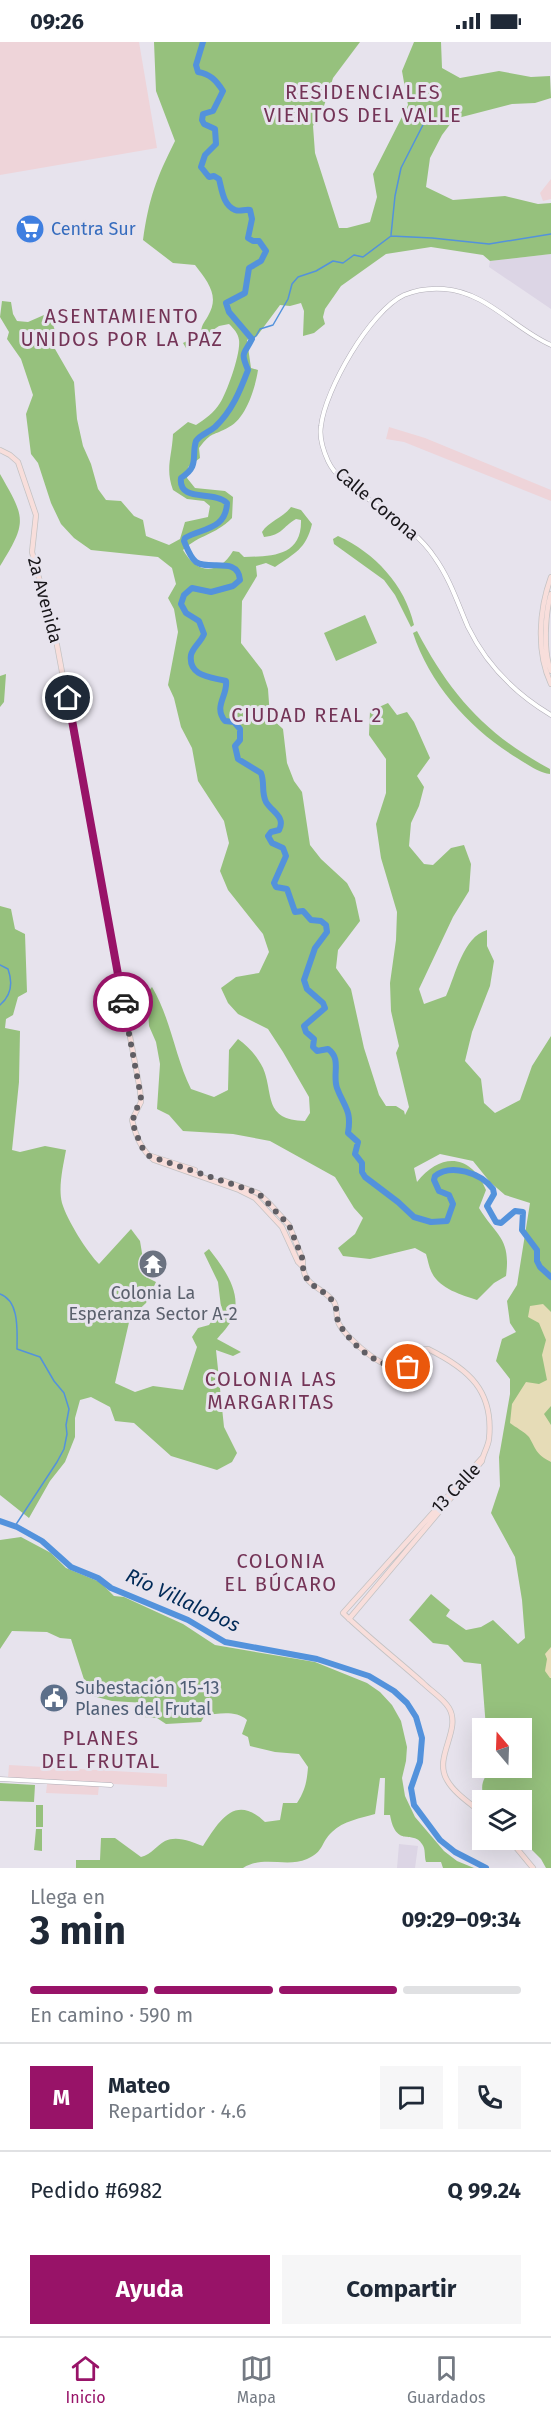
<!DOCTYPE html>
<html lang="es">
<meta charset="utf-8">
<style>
:root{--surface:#fff;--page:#f6f6f7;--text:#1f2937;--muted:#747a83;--line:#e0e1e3;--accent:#981368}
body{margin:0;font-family:"Fira Sans",sans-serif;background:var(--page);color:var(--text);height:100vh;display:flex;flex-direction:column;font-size:22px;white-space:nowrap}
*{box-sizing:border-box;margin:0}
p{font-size:20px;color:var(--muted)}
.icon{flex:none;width:33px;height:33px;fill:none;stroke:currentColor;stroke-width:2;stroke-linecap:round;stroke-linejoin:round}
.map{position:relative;height:1826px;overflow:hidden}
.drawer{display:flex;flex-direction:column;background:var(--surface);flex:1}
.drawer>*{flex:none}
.needle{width:39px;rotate:341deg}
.tools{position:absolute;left:472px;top:1676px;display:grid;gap:12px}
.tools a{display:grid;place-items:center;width:60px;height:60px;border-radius:0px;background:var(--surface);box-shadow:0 6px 24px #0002;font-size:30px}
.pin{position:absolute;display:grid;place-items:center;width:51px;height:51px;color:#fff;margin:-26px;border:3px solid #fff;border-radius:50%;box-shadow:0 2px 6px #0007}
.courier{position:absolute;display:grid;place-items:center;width:60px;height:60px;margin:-30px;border:4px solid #981368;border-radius:50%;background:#fff;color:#222;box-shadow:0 2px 8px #0007}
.overview em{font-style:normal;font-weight:700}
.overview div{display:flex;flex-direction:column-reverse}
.overview{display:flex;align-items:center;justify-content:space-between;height:102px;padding:0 30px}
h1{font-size:39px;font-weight:700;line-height:45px}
.bar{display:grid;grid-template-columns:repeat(4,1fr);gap:9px 6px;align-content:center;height:72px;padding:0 30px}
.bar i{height:8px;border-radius:4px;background:var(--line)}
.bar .selected{background:var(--accent)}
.bar p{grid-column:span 4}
.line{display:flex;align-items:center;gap:15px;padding:0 30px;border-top:2px solid var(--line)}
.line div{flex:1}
.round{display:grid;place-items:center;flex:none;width:63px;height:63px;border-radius:0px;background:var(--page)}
.cta{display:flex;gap:12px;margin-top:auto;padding:12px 30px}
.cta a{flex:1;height:69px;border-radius:0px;background:var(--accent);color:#fff;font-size:24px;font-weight:700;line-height:69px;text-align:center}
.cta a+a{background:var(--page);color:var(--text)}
.status{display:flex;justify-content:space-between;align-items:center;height:42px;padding:0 30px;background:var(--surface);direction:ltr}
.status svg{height:16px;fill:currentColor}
.tab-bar{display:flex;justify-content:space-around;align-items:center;height:84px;border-top:2px solid var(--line);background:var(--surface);font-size:16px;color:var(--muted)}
.tab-bar a{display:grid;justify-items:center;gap:3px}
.tab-bar .selected{color:var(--accent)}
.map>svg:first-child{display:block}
.commercial{fill:#eed4d9}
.built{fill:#dcd5e5}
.green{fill:#96c17d}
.sand{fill:#e6dcb7}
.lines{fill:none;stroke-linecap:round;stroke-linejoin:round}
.stream{stroke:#5392dc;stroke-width:1.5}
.river{stroke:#5392dc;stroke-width:6}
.minor-casing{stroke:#b0adb6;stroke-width:5}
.major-casing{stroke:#c3c2c3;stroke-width:6}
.minor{stroke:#fff;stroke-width:4}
.major{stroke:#f8dedb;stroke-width:4.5}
.done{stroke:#605e64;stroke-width:6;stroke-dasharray:0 10.8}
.route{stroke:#981368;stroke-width:8}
.labels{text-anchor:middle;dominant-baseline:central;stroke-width:6;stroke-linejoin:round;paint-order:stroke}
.shop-label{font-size:18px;fill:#366cbe;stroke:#e7e3ed;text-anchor:start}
.street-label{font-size:18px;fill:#18161a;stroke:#e7e3ed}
.worship-label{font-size:18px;fill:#5b616d;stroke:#e7e3ed}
.service-label{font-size:18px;fill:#4e5e75;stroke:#e7e3ed;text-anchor:start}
.neighbourhood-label{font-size:20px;letter-spacing:1.5px;fill:#743457;stroke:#e7e3ed}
.water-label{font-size:20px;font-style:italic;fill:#002a58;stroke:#e7e3ed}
</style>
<div class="status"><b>09:26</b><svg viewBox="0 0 49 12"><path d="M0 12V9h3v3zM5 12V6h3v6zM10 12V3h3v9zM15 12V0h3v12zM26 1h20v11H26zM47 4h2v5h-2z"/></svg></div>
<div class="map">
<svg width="551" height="1826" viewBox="0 0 551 1826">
<rect width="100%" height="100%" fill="#e7e3ed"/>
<path class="commercial" d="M0,0h139l18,106 -157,27z
M551,137v20l-8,2 -3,-8z
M389,385l36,11 126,52v11l-147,-59 -18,-3z
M9,1723l158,9v13l-159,-9z
M47,1742l52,1 -1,10 -52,-2z"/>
<path class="built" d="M551,212v55l-62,-42 1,-6z
M399,1802l19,2 -3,22h-18z"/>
<path class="green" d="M154,0h206l-27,36 -10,31 -10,17 2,27 24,75h8l23,-6 7,-25 -4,-23 35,-69 -6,-34 12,-29h27l1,26 18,10 39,-7 32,6 19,-1 1,22 -16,5 -23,1 -58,15 -12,16 -12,23 -4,29 27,13 52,-4 33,8 13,-1v51l-61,7 -7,-6 -52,-8 -45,7 -45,32 -16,23 -2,8 2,7 -11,9 -11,3 1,-25 -3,-8 -11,3 -10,-1 -23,31 -10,4 4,28 7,2c-3,19 -12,48 -29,57 -17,10 -16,3 -30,21l1,10 -12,9 -1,11 8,10 30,3 8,6 -1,21c-18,18 -32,16 -49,32 14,24 35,26 50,1l6,1 5,5c27,-1 58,0 57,-37l-5,-1c-14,8 -13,16 -32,18l-2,-5c7,-11 21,-14 29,-25l10,3 11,14c-6,25 -17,29 -37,43l-9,-4 -10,3 1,10 -15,25 -1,42 21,27 6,19 2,28 13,12 4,34 7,18 8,11 8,53 11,14 26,24 8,15 5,23 -22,29 -2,18 15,21 13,59 15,47 7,11h10l8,5 1,4 4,-8 -13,-54 3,-7 -8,-35 -1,-28 6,-43 1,-28 -16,-54 -5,-34 10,-31v-34l-17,-24 1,-24 18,-8 9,12 10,-3 7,10 16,36 -13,18 7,11 -5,19 -8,17 -2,23 15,18 9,1 18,-17 13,-3 7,19 -2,27 -16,26 -34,72 5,15 22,-8c10,-22 17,-59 41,-66v16l7,15 -4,25 -18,46 -7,29 16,18 3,24 11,10 25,-13 12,-34 19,-30v832h-5l-5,-9 -20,-20 1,-39h-37c-6,-15 -2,-21 7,-33h30v-39h-36l-5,-64 -17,-2 -16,-17 -15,-2 -24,-23 22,-26 19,16 -4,6 20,14 15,-3 12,-7 25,24 7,-6 -3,-38 -7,-43 -24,-44 9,-27 -1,-29 11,-63v-15l-14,-18 6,-22 14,-7 -6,-9 -3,-22 10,-16 13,-82 -25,-8 -15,-13 -17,-21 -33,-7 -26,14 3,14c24,-30 54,-28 69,8l-7,18c18,29 32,30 27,68l-12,7 -17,17c-15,-5 -37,-11 -45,-27 -3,-5 -4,-13 -6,-19l-11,-6 -45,11 -27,-3 -5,-8 17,-14 8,-16 -9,-10 -19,-31 -65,-36 -37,-7 -50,-3 -14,-16 -12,-6 3,-45 -4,-22 -7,-16 -2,-33 5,-6c19,32 23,70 39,102l23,8 14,-7 1,-40 9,-11c10,7 19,17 25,29 11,26 0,52 42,53l5,-8 -1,-16 -26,-45 -15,-23 -30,-15 -10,-11 -7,-15 15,-11 23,-4 10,-21 -6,-18 -35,-44 -8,-19 9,-28 -5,-22 -26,-40 -6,-33 -11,-21 -7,-29 -6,-13 10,-53 -4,-23 -6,-11 8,-14 -4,-16 -14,-11 -67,-7 -17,-12 -13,-14 -10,-21 -13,-40 -7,-9 -5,-40 7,-19 -12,-36 -14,-20 2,-7 -9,-15 2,-16 9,1 2,12 4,7 11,1 16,-7 7,3 4,13v18l19,33 3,37 6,27 8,18 7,25 8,11 15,1 13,15 9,4 3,16 23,9 11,-6 5,-17 23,-5 2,-11 -6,-5 -17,-2 -14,-9c-8,-22 -1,-33 0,-56l15,-12 8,3c9,-6 18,-12 24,-22 7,-11 21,-50 19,-63 -1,-7 -5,-11 -10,-16l-10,2 -33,22 -3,-5 18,-9c0,-9 3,-11 7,-18 12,-20 0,-34 -13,-51l-22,-2 -30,-23c6,-42 13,-61 32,-99l-19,-50z
M0,432c25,44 28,47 0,92z
M338,494c37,17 67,49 76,89l-3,2 -16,-32 -11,-15 -50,-36 -1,-5z
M365,573l12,28 -41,18 -12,-28z
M417,589c33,63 69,104 133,138v5c-11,-1 -23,-10 -33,-16 -46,-28 -87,-73 -104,-125z
M6,632l-2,28 -4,5v-31z
M0,864l11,3 4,20 10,5 2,58 -9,5 -5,18 -7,4 -1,9 15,3 -1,51 -7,68 8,2 25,-6 21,4c-3,17 -8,37 -4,53 5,17 25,49 37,61l32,-35 9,12 6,36 10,5 -10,21 -16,15 -15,65 20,9 18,-6 30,4 14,-43 -5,-10 6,-9 11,-3 12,-18 -3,-25 -14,-29 5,-4c14,18 35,45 23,70 -3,7 -10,14 -15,20l24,13 -8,4 -17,-6 8,77 13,26 -5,9 -15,8 -46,-14 -37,-33 -19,-2 -5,-14 -19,-10 -11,3 -5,18v19l-10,25 -15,19 -21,37 -29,-23z
M21,1495l30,16 15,15 34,14 14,14 10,1 59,27 32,21 100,17 52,21 13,9 12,13 9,16 6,26 -1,14 -4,17 3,18 10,21 29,34 13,10 17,7h-31l-2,-6h-15c-2,-6 0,-13 -4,-18 -9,-15 -26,5 -32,-29h-6l1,-37h-5l-5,36c-14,4 -32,7 -43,18 -12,11 -7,19 -25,27 -21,9 -43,-4 -64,9h-167v-8h24l1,-22h14l26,19c11,-3 15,-11 24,-16 12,-6 27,1 38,5 16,-25 32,-53 62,-24l15,-2 3,-17h14c8,-12 10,-22 11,-36l-9,-13 -24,-2 -25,-6 -2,-9 -6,-3 5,-14c-11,-10 -29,-6 -42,-5l-4,7 -35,2 -9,-6 -14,-1 2,-14 -33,-2 -23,-6 -18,-56 -11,-1 -13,-6 -35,-1 -12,18v-109z
M0,1741l35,2 -1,17 -34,-1z
M36,1763h7v22h-7z
M36,1787h6v22l-8,-1z"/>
<path class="sand" d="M543,1262l8,8v94l-7,8 7,11v37c-15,-8 -14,-11 -22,-25 -4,-5 -14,-10 -19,-14l2,-19 14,-22 13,2 8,-4 -5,-25 4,-15 -7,-17 -11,-6 2,-11z
M551,1605v31h-1l-5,-7 2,-12 -2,-5z"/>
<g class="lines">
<path class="stream" d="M391,193l4,-39 6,-28 27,-53
M252,297l4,-3 4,-7 13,-4 15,-26 4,-15 6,-7 18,-6 17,-10 10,2 11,-8 9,2 28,-21 41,2 57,6 62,-10
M0,923l8,4c5,14 4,26 -8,36
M0,1252c20,7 17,38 17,55l23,8 14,24 10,12 5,16 -3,16 1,9 -3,15 -7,13 -42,64"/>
<path class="river" d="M203,0l-7,23 2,7c12,2 18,8 25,19l-10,20 -10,3 -1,6 2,4 11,5 1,15 -11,11 -4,12 8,10 5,-1 5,3c3,11 4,26 16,31 5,2 10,-1 15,0l2,9 -4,19 5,3h6l7,10 -5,10 -12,7 -4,25 -19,10 3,9 23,27c-8,16 -12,12 -4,31 -8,21 -16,41 -33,57 -7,6 -14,7 -19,14 -5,16 4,25 -15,37 -3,25 33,12 46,25 -1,27 -25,25 -42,35l-1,3c3,7 6,16 12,21 13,9 42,-6 44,18l-7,6 -22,6 -19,-4 -8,7 -3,9 5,9 13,8 5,13c-3,8 -11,13 -13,21 -3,22 21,22 35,26 2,15 -13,25 -1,40l9,1 6,7v11l-5,6 3,13 23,14c4,10 0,19 5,29 6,10 20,15 13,28l-8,2 -3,4 4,7 11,5 3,8 -12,27 2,4 11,2 8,23 8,-1 8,9 10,1 5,4 1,7 -12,16 -11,32 3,9 16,14 2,5 -21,18 2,6 8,7 -1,8 4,4 11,-2c14,10 4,25 9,39 7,19 15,22 11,45l10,9 -3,12 7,9v9l3,5 33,25 16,15 17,5 16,-1 6,-17 -4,-9 -10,-4 -5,-11 1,-4c16,-13 46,-3 58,13l1,5 -7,12 9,16 5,1 14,-12 8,1 -1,18 15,20v11l3,6 11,10
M0,1479l17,6 25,14 29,26 27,11 13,10 77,32 37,22 92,17 52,17 25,15 13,12 9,14 6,21 -2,24 -9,26 3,17 26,35 15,12 31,16"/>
<g class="minor-casing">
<path id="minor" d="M551,303c-37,-16 -64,-53 -107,-56 -13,-1 -28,1 -40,6 -34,16 -79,95 -83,131 -2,12 2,24 7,35 8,17 25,27 39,37 24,18 52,35 68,60 15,21 23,46 33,69 18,37 48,67 83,88
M0,1737l111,6"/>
</g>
<g class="major-casing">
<path id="major" d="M0,408l10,5 8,7 18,53 -4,37 25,93 83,445 1,12 -9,18c4,16 9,30 22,40l85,30 16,8 27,29 16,35 4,4
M551,535c-12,33 -15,75 0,107
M551,552c-6,20 -8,58 0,77
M151,1114l44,14
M222,1138l36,13 11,10 20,22 14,35c-2,27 18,25 31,42 4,6 1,15 5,22 8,15 53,56 72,42 4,-3 6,-11 9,-16l8,-1c41,20 66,42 61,90 -1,8 -6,15 -7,22l-133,158
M482,1416l-139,155c26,25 53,46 80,70 8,8 20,15 26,25 13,22 -16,49 -2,72 7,13 24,24 36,34
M509,1797l24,29"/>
</g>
<use href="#minor" class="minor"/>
<use href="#major" class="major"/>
</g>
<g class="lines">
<path class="done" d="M123,960l18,95 -9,25 9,24 8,10 109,37 31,32 14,35c-2,28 19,25 31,43 4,6 1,15 6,22 13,22 41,45 68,42"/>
<path class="route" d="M68,656l55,304"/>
</g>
<defs>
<g id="supermarket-disc" transform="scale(1.5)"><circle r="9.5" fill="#3f7fe0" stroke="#e7e3ed"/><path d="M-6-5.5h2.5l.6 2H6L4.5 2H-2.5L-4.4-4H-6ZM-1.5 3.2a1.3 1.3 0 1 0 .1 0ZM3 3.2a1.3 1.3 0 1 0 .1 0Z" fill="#fff"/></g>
<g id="temple-disc" transform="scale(1.5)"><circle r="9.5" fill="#6b7280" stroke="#e7e3ed"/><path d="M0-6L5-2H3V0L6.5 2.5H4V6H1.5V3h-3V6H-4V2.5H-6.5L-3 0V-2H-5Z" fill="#fff"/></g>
<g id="civic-disc" transform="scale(1.5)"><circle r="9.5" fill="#5c6f8a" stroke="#e7e3ed"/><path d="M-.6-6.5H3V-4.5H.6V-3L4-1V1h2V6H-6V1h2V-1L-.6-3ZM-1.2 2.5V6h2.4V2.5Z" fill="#fff"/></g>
</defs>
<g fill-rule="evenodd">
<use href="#supermarket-disc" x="30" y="187"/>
<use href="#temple-disc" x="153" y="1222"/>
<use href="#civic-disc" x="54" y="1656"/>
</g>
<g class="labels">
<g class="shop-label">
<text x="51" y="187">Centra Sur</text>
</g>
<g class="street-label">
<text transform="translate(377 462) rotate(40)">Calle Corona</text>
<text transform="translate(45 558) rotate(75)">2a Avenida</text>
<text transform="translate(456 1446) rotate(-46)">13 Calle</text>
</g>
<g class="worship-label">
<text x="153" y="1251">Colonia La<tspan x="153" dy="21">Esperanza Sector A-2</tspan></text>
</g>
<g class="service-label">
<text x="75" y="1646">Subestación 15-13<tspan x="75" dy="21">Planes del Frutal</tspan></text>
</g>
<g class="neighbourhood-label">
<text x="363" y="50">RESIDENCIALES<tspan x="363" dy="23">VIENTOS DEL VALLE</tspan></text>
<text x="122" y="274">ASENTAMIENTO<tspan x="122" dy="23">UNIDOS POR LA PAZ</tspan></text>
<text x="307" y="673">CIUDAD REAL 2</text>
<text x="271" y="1337">COLONIA LAS<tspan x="271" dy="23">MARGARITAS</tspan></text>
<text x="281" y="1519">COLONIA<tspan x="281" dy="23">EL BÚCARO</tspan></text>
<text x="101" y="1696">PLANES<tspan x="101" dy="23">DEL FRUTAL</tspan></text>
</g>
<g class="water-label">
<text transform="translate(183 1558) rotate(25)">Río Villalobos</text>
</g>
</g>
</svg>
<div class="tools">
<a><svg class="needle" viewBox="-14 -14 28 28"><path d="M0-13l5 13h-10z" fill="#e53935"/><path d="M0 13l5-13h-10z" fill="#747a83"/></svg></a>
<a><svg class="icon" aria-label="layers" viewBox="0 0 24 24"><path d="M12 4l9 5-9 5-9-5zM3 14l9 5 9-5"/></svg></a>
</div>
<div class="pin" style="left:408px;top:1325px;background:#ea580c"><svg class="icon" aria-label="bag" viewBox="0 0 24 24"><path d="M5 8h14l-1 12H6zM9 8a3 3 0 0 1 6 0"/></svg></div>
<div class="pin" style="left:68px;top:656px;background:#1f2937"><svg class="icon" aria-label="home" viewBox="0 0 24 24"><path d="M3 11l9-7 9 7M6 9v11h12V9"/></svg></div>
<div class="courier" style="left:123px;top:960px"><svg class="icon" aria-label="car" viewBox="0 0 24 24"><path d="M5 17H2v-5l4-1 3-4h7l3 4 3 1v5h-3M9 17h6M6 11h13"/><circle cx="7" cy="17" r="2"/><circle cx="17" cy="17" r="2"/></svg></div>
</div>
<section class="drawer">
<div class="overview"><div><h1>3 min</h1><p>Llega en</p></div><em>09:29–09:34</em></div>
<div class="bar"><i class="selected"></i><i class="selected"></i><i class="selected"></i><i></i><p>En camino · 590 m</p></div>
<div class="line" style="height:108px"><b class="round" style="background:var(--accent);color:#fff">M</b><div><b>Mateo</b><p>Repartidor · 4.6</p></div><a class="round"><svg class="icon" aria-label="chat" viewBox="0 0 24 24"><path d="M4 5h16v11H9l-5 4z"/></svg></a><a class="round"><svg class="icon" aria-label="phone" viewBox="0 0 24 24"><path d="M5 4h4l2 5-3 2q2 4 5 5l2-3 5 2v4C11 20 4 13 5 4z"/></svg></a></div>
<div class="line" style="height:78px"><div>Pedido #6982</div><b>Q 99.24</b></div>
<div class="cta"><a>Ayuda</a><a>Compartir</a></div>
</section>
<nav class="tab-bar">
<a class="selected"><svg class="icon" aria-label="home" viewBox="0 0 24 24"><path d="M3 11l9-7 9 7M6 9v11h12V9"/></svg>Inicio</a>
<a><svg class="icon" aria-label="map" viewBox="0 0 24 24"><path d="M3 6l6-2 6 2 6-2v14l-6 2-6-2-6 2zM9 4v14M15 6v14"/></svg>Mapa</a>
<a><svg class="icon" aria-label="saved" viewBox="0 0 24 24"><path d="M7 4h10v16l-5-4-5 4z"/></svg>Guardados</a>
</nav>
